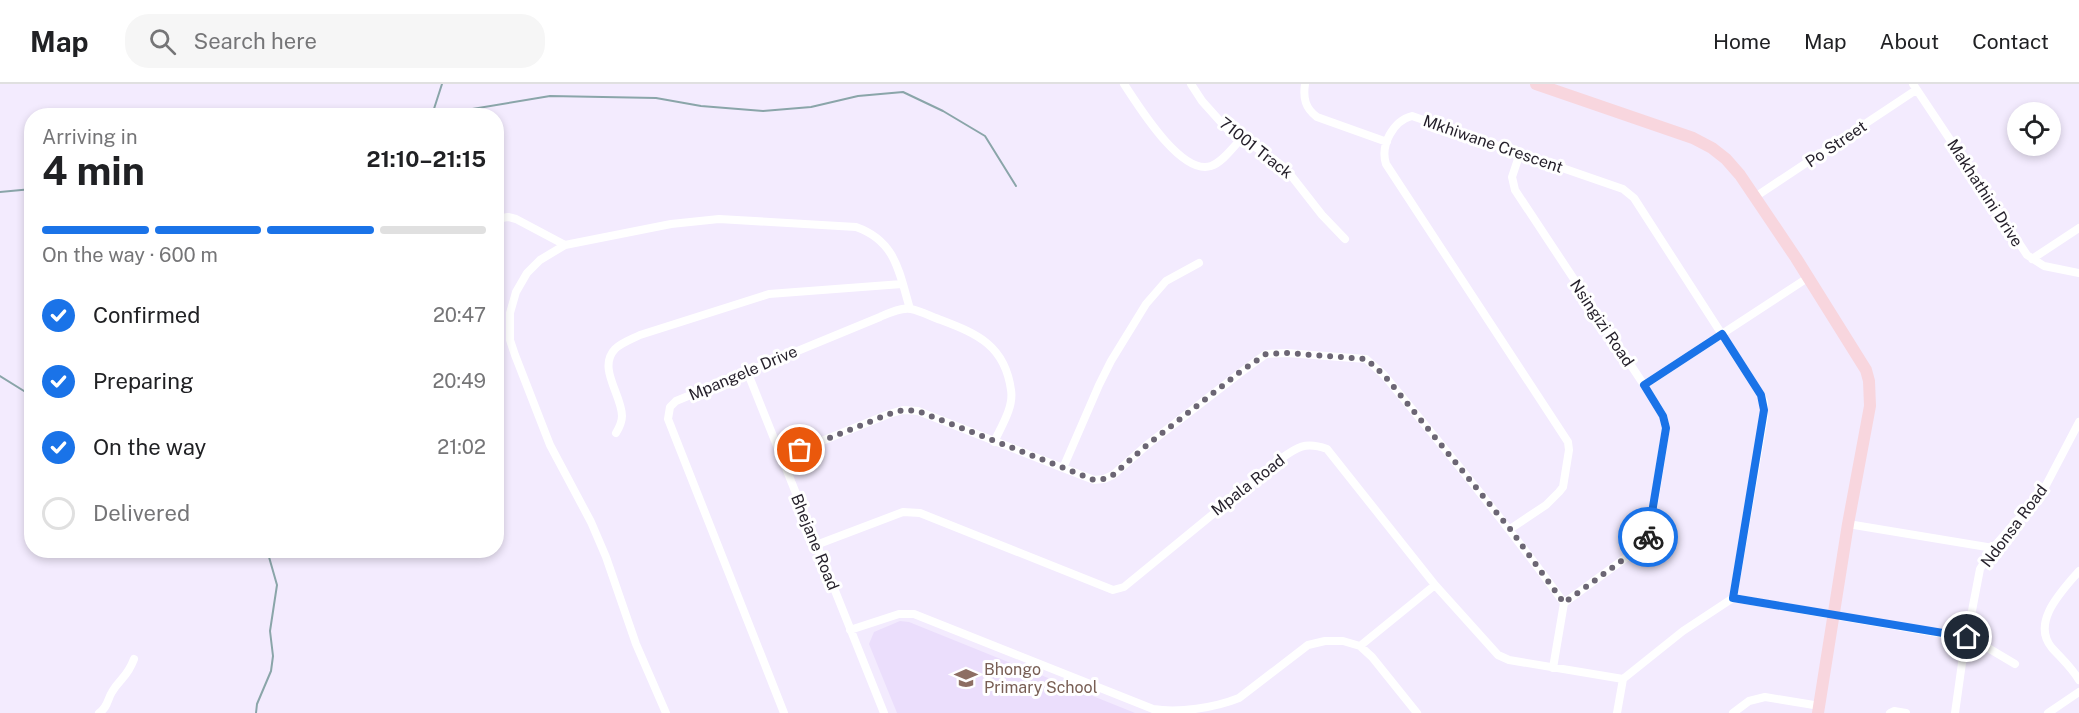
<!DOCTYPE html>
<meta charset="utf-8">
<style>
:root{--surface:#fff;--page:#f6f6f6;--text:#202124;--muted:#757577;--line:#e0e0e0;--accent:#1a73e8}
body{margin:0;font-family:"Public Sans",sans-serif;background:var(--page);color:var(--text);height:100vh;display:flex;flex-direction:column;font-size:22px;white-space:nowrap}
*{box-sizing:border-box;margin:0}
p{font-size:20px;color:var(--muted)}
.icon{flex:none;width:33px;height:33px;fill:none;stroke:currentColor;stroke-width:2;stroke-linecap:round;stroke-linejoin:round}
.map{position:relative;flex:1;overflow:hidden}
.details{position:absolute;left:24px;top:24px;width:480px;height:450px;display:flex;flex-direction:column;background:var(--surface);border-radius:24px;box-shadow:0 3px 9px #0003}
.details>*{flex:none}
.buttons{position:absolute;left:2007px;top:18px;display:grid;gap:12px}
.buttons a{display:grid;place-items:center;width:54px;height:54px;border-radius:50%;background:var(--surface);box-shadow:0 3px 9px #0003;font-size:30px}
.pin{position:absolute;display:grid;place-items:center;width:51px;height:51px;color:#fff;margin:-26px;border:3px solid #fff;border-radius:50%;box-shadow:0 2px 6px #0007}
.courier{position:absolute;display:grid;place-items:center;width:60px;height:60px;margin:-30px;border:4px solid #1a73e8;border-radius:50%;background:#fff;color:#222;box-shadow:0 2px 8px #0007}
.summary em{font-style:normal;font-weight:700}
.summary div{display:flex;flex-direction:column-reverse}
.summary{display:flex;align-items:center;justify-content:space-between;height:102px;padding:0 18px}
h1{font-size:39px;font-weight:700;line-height:45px}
.bar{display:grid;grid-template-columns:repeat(4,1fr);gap:9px 6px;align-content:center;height:72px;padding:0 18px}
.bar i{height:8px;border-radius:4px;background:var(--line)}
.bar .selected{background:var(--accent)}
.bar p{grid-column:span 4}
ol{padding:0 18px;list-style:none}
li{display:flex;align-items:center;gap:18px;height:66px}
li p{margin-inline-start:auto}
li .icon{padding:6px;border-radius:50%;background:var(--accent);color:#fff;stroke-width:4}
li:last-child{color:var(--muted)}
li i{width:33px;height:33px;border:3px solid var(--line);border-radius:50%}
header{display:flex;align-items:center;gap:36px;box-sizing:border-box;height:84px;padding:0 30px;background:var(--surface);border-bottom:2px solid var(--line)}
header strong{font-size:28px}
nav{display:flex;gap:33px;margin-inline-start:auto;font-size:21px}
.search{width:420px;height:54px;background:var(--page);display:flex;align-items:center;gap:15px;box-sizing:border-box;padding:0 21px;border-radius:24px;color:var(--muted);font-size:22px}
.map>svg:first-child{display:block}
.built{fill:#ebdefc}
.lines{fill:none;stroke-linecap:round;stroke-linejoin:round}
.stream{stroke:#8aa5a9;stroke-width:2}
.street{stroke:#fff;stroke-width:8}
.secondary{stroke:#f8d6de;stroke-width:12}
.done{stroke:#6c6674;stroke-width:6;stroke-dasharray:0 10.8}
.route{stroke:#1a73e8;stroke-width:8}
.labels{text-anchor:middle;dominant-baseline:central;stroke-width:6;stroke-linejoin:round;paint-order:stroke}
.street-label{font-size:16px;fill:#241f2a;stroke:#fff}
.education-label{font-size:16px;fill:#785e54;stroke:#fff;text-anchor:start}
</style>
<header>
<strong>Map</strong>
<div class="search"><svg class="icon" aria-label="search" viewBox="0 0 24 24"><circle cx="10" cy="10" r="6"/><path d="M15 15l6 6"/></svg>Search here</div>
<nav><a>Home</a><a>Map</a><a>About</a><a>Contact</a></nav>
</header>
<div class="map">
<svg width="2079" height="629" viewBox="0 0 2079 629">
<rect width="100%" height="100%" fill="#f3ebfe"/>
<path class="built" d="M900,537l9,1 226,91h-238l-28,-69 5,-12z"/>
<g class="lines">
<path class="stream" d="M432,31l10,-31
M430,32l120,-20 106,2 45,8 62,5 48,-4 47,-11 45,-4 40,19 42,25 31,50
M0,108l32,-3
M0,292l32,20
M256,629l1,-9 14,-33 2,-15 -3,-25 7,-46 -10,-35"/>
<path class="street" d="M1124,0c14,21 57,92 87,82 12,-4 22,-19 31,-28
M1191,0l11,17 26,29 44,28 14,11 36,46 23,24
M1305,0c-2,14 0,24 12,33l70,25
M1913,0l114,171 17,11 35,7
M1520,69l-8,24 3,13 129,195 19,31 3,12 -17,107 -4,7 -10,9 -71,52
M1755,113l161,-107
M496,135l12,-2 8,2 49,26
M2032,175l47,-31
M747,287l137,342
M1644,301l165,-108
M616,349c3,-5 6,-10 6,-17 0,-21 -25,-48 -7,-67 6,-6 17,-10 25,-14l129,-41 133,-10
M782,373l107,-43 14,-4 15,1 145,57 31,12 10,-1 9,-4 34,-30 93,-72 26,-19 21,-1 79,6 18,16c62,75 123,149 180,228l-11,65
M1063,384l36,-83 12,-24 35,-57 20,-23 33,-18
M1848,440l145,24
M1510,445l36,-24 13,-13 4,-5 6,-37 -1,-8 -182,-278c-6,-19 7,-43 26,-48l211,73 11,9 127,197 3,7v15l-31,181
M816,461l87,-33 17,1 193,77 11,-3 155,-127c18,-13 26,-19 48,-11l108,136 63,70 11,5 114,19
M2079,487c-16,19 -49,51 -27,77 10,11 20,20 27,32
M850,546l49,-16h15l239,95c26,4 61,-1 86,-11l69,-53 17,-4h18l17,5 12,11 45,56
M1360,562l75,-61
M99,629c9,-6 8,-13 13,-21 8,-14 15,-14 22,-33
M666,629l-30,-69 -30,-87 -15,-35 -41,-77 -35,-90 -5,-15v-27l6,-21 11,-19 13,-13 25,-15 106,-21 48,-5 137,8c40,14 43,45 54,82
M784,629l-116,-294 2,-12 6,-6 204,-84c9,-4 21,-10 31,-8 10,2 21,8 30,11 37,14 64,26 70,70 3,17 -10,37 -17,52
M1617,629l6,-34 60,-48 50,-33 240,41 42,25
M1733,629l16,-12 16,-4 55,9
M1890,629l4,-2 12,2
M1955,629l7,-50 18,-94 13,-21 50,-57 36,-69
M2048,629l31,-21"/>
<path class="secondary" d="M1536,0l157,54 19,10 14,11 14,16 56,83 70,112 3,11 1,25 -22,118 -30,189"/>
</g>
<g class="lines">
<path class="done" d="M800,366l89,-36 14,-4 15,1 146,57 30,12 10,-1 9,-4 34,-30 93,-73 26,-18 21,-1 79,6 18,16 126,154 54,74 71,-52 13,-14"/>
<path class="route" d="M1648,453l18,-109 -3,-12 -19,-31 78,-51 39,61 3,15 -31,188 234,39"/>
</g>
<defs>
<g id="school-bare" transform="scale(1.8)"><path d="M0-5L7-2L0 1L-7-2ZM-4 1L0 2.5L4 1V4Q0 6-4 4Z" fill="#8d6e63" stroke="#fff" stroke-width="2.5" paint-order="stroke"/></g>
</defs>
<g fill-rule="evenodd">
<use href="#school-bare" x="966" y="594"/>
</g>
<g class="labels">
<g class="street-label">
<text transform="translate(1493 60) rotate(19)">Mkhiwane Crescent</text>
<text transform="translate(1836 60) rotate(-34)">Po Street</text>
<text transform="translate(1256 64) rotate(38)">71001 Track</text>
<text transform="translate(1985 109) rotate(57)">Makhathini Drive</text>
<text transform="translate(1602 239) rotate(56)">Nsingizi Road</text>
<text transform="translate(743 289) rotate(-23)">Mpangele Drive</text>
<text transform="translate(1248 401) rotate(-38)">Mpala Road</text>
<text transform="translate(2014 442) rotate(-53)">Ndonsa Road</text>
<text transform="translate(815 458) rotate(68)">Bhejane Road</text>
</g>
<g class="education-label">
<text x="984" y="585">Bhongo<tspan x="984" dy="18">Primary School</tspan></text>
</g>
</g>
</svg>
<div class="buttons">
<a><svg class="icon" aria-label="locate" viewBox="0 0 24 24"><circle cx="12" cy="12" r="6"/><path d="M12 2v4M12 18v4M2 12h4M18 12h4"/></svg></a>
</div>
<div class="pin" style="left:800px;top:366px;background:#ea580c"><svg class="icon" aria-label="bag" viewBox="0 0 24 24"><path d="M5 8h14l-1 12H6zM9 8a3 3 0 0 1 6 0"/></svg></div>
<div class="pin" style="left:1967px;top:553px;background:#1f2937"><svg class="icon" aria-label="home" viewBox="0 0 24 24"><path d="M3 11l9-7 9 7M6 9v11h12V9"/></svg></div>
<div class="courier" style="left:1648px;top:453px"><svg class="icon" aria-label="bike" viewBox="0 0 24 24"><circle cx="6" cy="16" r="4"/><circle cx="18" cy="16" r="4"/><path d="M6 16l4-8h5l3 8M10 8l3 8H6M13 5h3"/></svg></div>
<section class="details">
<div class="summary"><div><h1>4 min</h1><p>Arriving in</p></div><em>21:10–21:15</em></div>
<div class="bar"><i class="selected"></i><i class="selected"></i><i class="selected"></i><i></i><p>On the way · 600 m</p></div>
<ol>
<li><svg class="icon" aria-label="check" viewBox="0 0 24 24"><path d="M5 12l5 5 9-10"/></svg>Confirmed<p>20:47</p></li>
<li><svg class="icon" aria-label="check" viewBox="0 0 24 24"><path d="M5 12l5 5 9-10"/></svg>Preparing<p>20:49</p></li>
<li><svg class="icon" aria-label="check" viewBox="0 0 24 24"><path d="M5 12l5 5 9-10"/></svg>On the way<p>21:02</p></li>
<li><i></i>Delivered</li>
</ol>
</section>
</div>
